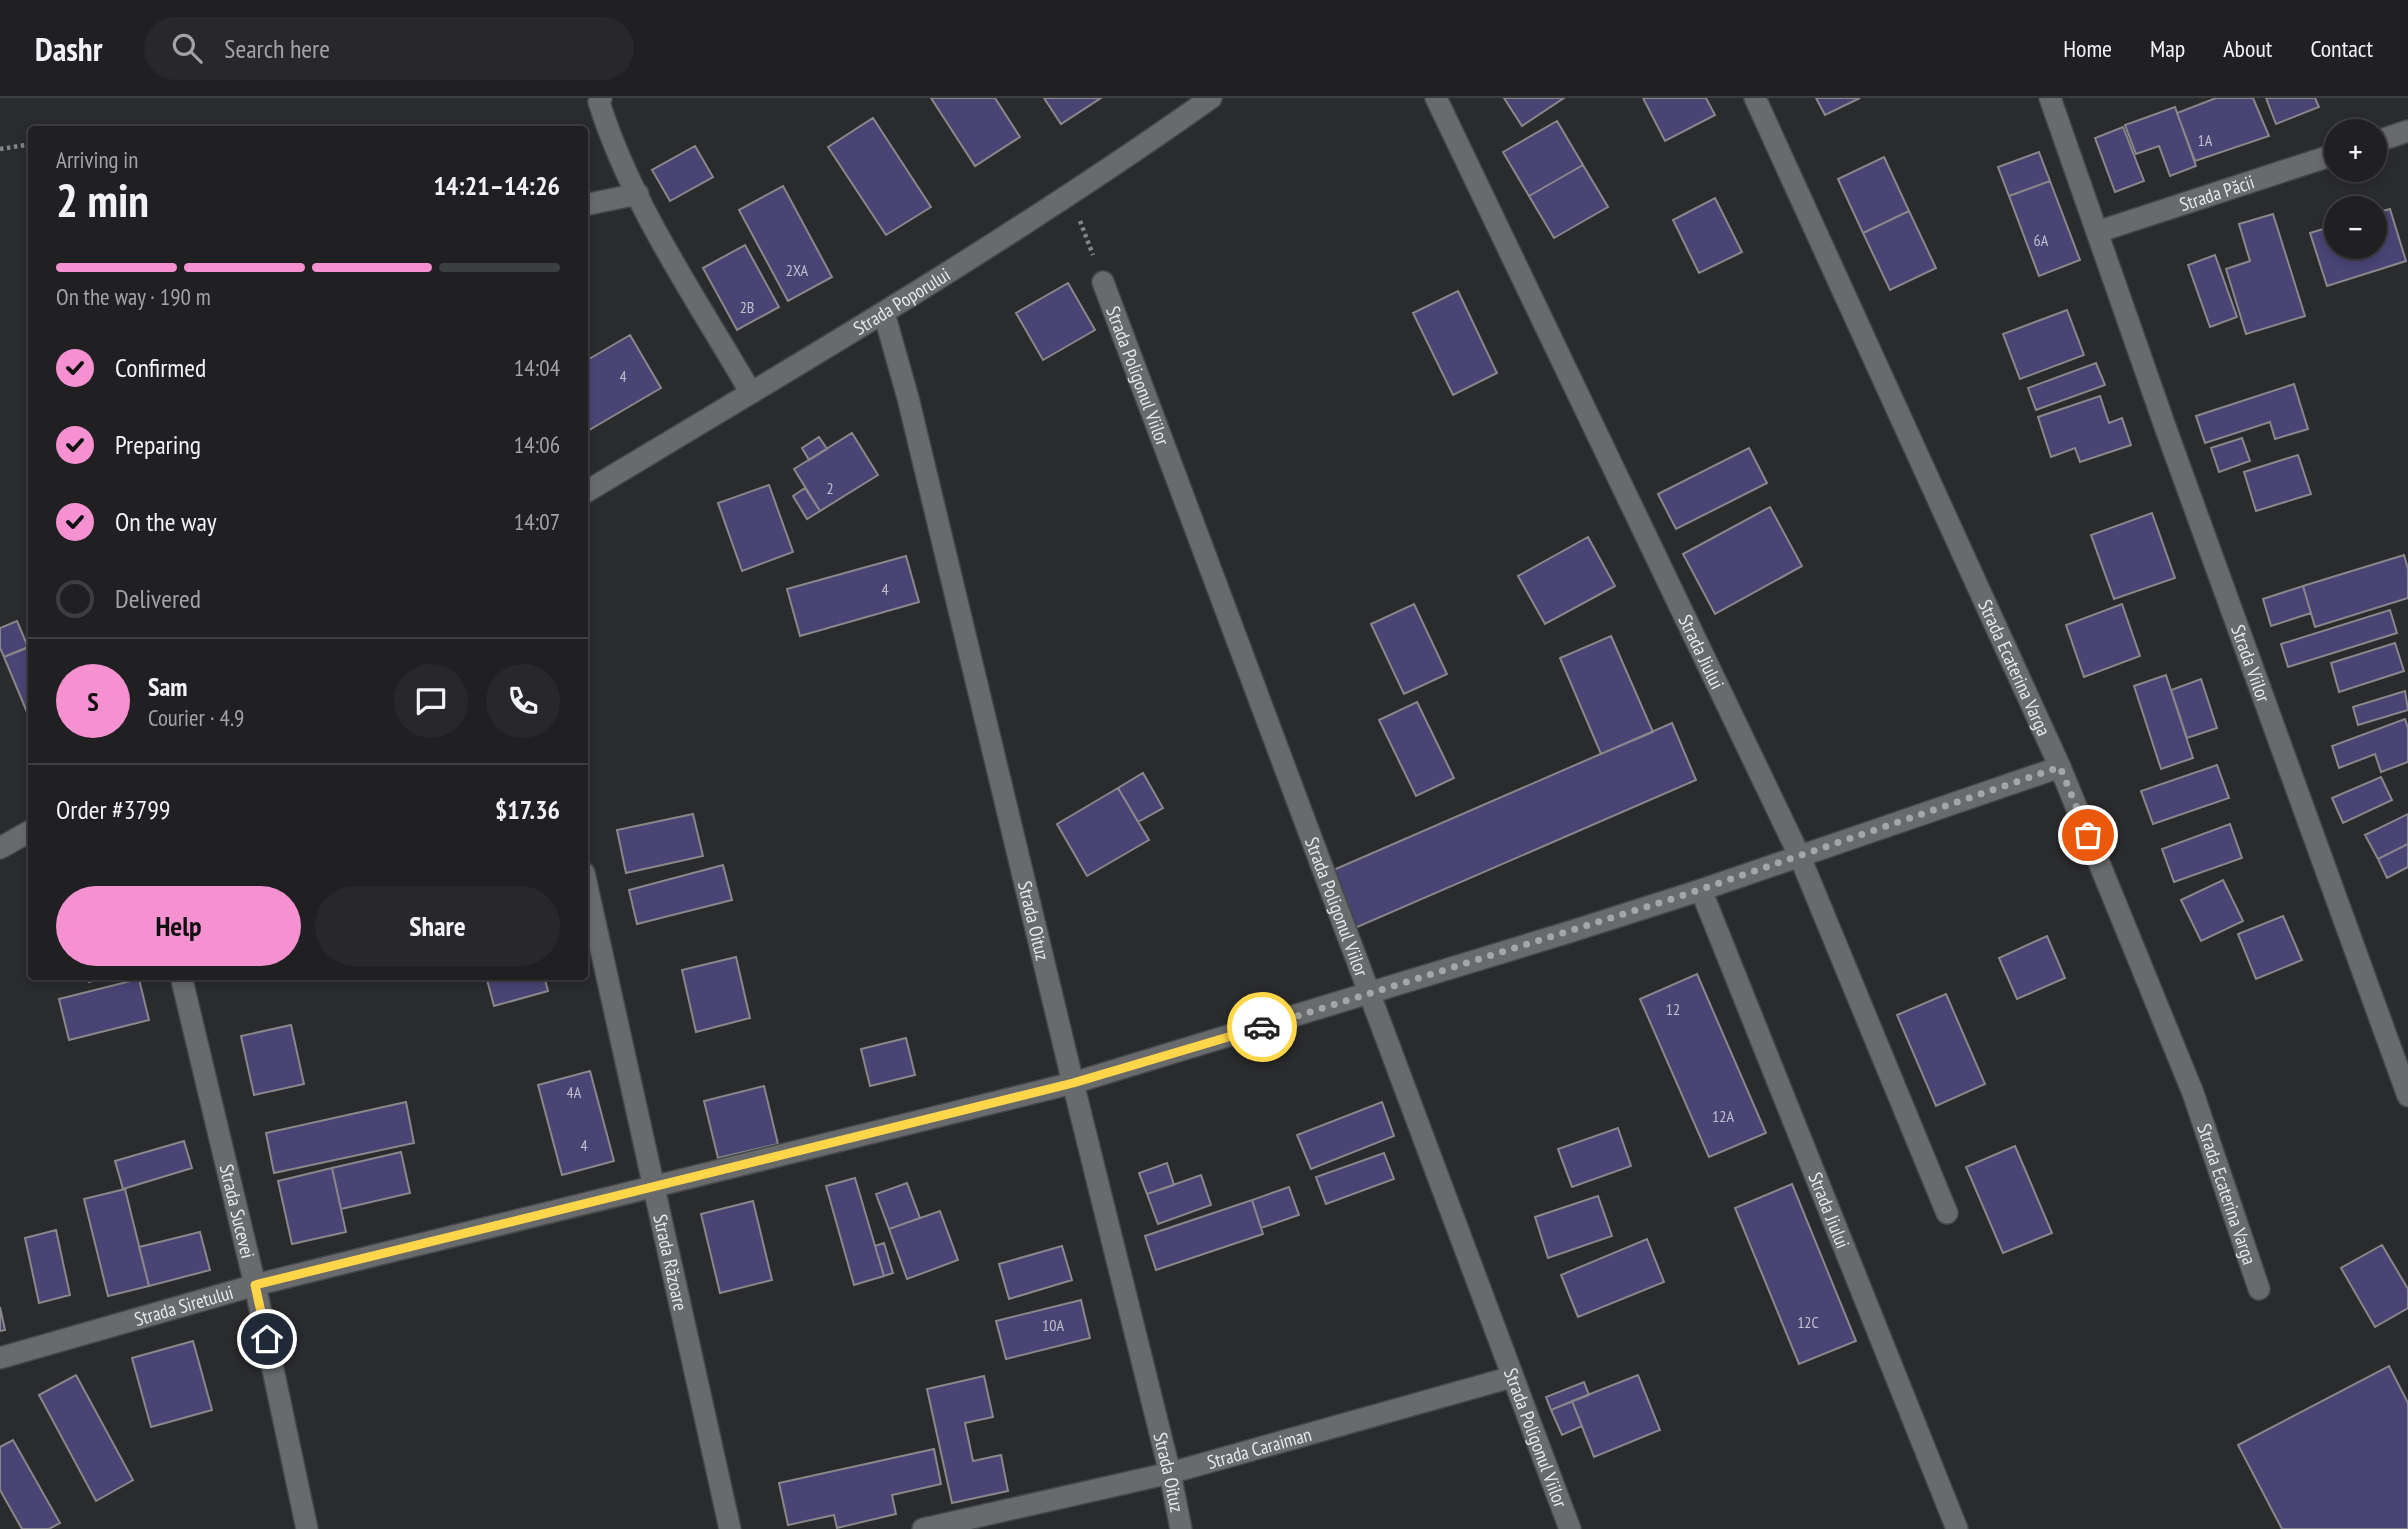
<!DOCTYPE html>
<meta charset="utf-8">
<style>
:root{--surface:#202022;--page:#28282a;--text:#f1f3f6;--muted:#a2a3a5;--line:#3d3e40;--accent:#f590d1}
body{margin:0;font-family:"PT Sans Narrow",sans-serif;background:var(--page);color:var(--text);height:100vh;display:flex;flex-direction:column;font-size:26px;white-space:nowrap}
*{box-sizing:border-box;margin:0}
p{font-size:23px;color:var(--muted)}
.icon{flex:none;width:38px;height:38px;fill:none;stroke:currentColor;stroke-width:2;stroke-linecap:round;stroke-linejoin:round}
.map{position:relative;flex:1;overflow:hidden}
.sheet{position:absolute;left:28px;top:28px;width:560px;height:854px;display:flex;flex-direction:column;background:var(--surface);border-radius:7px;box-shadow:0 4px 10px #0003,0 0 0 2px var(--line)}
.sheet>*{flex:none}
.controls{position:absolute;left:2324px;top:21px;display:grid;gap:14px}
.controls a{display:grid;place-items:center;width:63px;height:63px;border-radius:50%;background:var(--surface);box-shadow:0 4px 10px #0003,0 0 0 2px var(--line);font-size:35px}
.pin{position:absolute;display:grid;place-items:center;width:60px;height:60px;color:#fff;margin:-30px;border:4px solid #fff;border-radius:50%;box-shadow:0 2px 7px #0007}
.courier{position:absolute;display:grid;place-items:center;width:70px;height:70px;margin:-35px;border:5px solid #ffd54a;border-radius:50%;background:#fff;color:#222;box-shadow:0 2px 9px #0007}
.head em{font-style:normal;font-weight:700}
.head div{display:flex;flex-direction:column-reverse}
.head{display:flex;align-items:center;justify-content:space-between;height:119px;padding:0 28px}
h1{font-size:46px;font-weight:700;line-height:52px}
.bar{display:grid;grid-template-columns:repeat(4,1fr);gap:10px 7px;align-content:center;height:84px;padding:0 28px}
.bar i{height:9px;border-radius:5px;background:var(--line)}
.bar .current{background:var(--accent)}
.bar p{grid-column:span 4}
.line{display:flex;align-items:center;gap:18px;padding:0 28px;border-top:2px solid var(--line)}
.line div{flex:1}
.round{display:grid;place-items:center;flex:none;width:74px;height:74px;border-radius:37px;background:var(--page)}
ol{padding:0 28px;list-style:none}
li{display:flex;align-items:center;gap:21px;height:77px}
li p{margin-inline-start:auto}
li .icon{padding:7px;border-radius:50%;background:var(--accent);color:#111;stroke-width:4}
li:last-child{color:var(--muted)}
li i{width:38px;height:38px;border:4px solid var(--line);border-radius:50%}
.button{display:flex;gap:14px;margin-top:auto;padding:14px 28px}
.button a{flex:1;height:80px;border-radius:42px;background:var(--accent);color:#111;font-size:28px;font-weight:700;line-height:80px;text-align:center}
.button a+a{background:var(--page);color:var(--text)}
header{display:flex;align-items:center;gap:42px;box-sizing:border-box;height:98px;padding:0 35px;background:var(--surface);border-bottom:2px solid var(--line)}
header strong{font-size:33px}
nav{display:flex;gap:38px;margin-inline-start:auto;font-size:24px}
.search{width:490px;height:63px;background:var(--page);display:flex;align-items:center;gap:18px;box-sizing:border-box;padding:0 24px;border-radius:38px;color:var(--muted);font-size:26px}
.map>svg:first-child{display:block}
.building{fill:#4a4475;stroke:#88888b;stroke-width:2}
.lines{fill:none;stroke-linecap:round;stroke-linejoin:round}
.minor-casing{stroke:#454748;stroke-width:24}
.path{stroke:#838486;stroke-width:4.5;stroke-dasharray:3.5 3.5;stroke-linecap:butt}
.minor{stroke:#686a6c;stroke-width:21}
.done{stroke:#a5a6a8;stroke-width:7;stroke-dasharray:0 12.6}
.route{stroke:#ffd54a;stroke-width:9}
.labels{text-anchor:middle;dominant-baseline:central;stroke-width:5;stroke-linejoin:round;paint-order:stroke}
.number-label{font-size:16px;fill:#c0bfcd}
.street-label{font-size:19px;fill:#e7e8ea;stroke:#131314}
</style>
<header>
<strong>Dashr</strong>
<div class="search"><svg class="icon" aria-label="search" viewBox="0 0 24 24"><circle cx="10" cy="10" r="6"/><path d="M15 15l6 6"/></svg>Search here</div>
<nav><a>Home</a><a>Map</a><a>About</a><a>Contact</a></nav>
</header>
<div class="map">
<svg width="2408" height="1431" viewBox="0 0 2408 1431">
<rect width="100%" height="100%" fill="#2a2b2d"/>
<path class="building" d="M931,0h64l25,39 -45,29z
M1044,0h57l-40,26z
M1504,0h60l-42,28z
M1643,0h63l9,17 -50,26z
M1816,0h44l-35,17z
M2216,0h37l16,38 -74,25 -18,-48z
M2266,0h49l4,9 -43,17z
M2175,9l21,59 -26,10 -11,-30 -23,8 -11,-29z
M873,20l58,89 -45,28 -58,-88z
M1557,23l26,44 -54,31 -26,-44z
M2123,29l21,54 -29,11 -20,-54z
M695,48l18,31 -43,24 -18,-31z
M2039,54l11,29 -41,15 -11,-29z
M1884,59l25,54 -46,22 -25,-54z
M1583,67l25,42 -54,31 -25,-42z
M2050,83l30,79 -41,16 -30,-80z
M783,88l49,91 -44,24 -49,-91z
M1715,100l27,54 -43,21 -26,-53z
M2390,111l16,52 -79,25 -17,-53 26,-8v22h39v-34z
M1909,113l27,57 -46,22 -27,-57z
M2273,116l32,102 -59,18 -20,-65 24,-8 -11,-37z
M745,147l34,62 -42,23 -34,-62z
M2215,157l22,62 -27,10 -22,-62z
M1068,185l27,47 -52,30 -27,-47z
M1458,193l39,82 -44,22 -40,-82z
M2067,212l17,45 -64,24 -17,-45z
M630,237l31,53 -77,45v-71z
M2096,265l9,22 -69,25 -8,-22z
M2294,286l14,45 -33,10 -5,-17 -65,21 -9,-27z
M2100,298l9,27 13,-5 9,27 -51,17 -5,-14 -24,9 -13,-40z
M852,335l26,42 -58,36 -26,-42z
M819,339l8,12 -18,11 -7,-12z
M2242,340l8,23 -31,11 -8,-24z
M1749,350l18,35 -91,46 -18,-35z
M2298,357l13,39 -55,17 -12,-39z
M769,387l24,67 -51,19 -24,-68z
M805,390l15,23 -13,8 -14,-23z
M1770,409l32,59 -87,48 -32,-60z
M2152,415l23,65 -61,21 -23,-64z
M1588,439l27,49 -70,38 -27,-48z
M2404,457l4,14v29l-93,29 -12,-41z
M906,458l13,46 -119,34 -13,-47z
M2303,488l8,27 -40,13 -8,-27z
M1414,506l33,70 -43,20 -33,-70z
M2122,506l18,52 -56,21 -18,-52z
M2390,512l7,23 -109,34 -7,-23z
M17,523l11,26 -24,10 -4,-9v-20z
M1611,538l42,96 -52,22 -41,-96z
M2395,545l9,28 -65,21 -8,-29z
M32,548v69l-3,2 -25,-60z
M2166,577l27,83 -32,11 -27,-83z
M2201,581l16,49 -30,10 -16,-48z
M2405,593l3,19 -50,15 -5,-18z
M1417,604l37,76 -38,18 -37,-76z
M2405,621l3,9v34l-27,10 -6,-18 -36,14 -7,-22z
M1672,625l24,57 -341,148 -24,-57z
M2217,667l12,33 -76,26 -12,-33z
M1143,675l20,35 -25,14 -20,-34z
M2381,679l11,23 -49,23 -11,-25z
M1118,690l31,52 -62,36 -30,-52z
M693,716l10,42 -77,17 -9,-43z
M2408,716v30l-30,15 -13,-24z
M2230,726l12,34 -68,24 -12,-33z
M2408,746v23l-21,11 -9,-19z
M723,767l9,35 -95,24 -8,-34z
M2223,782l20,41 -42,20 -20,-41z
M2283,818l19,44 -46,19 -18,-45z
M2047,838l18,42 -48,21 -18,-41z
M736,859l14,61 -54,14 -14,-62z
M1697,876l69,159 -57,24 -69,-158z
M87,878h21l-19,6z
M486,878h58l4,15 -54,15z
M139,881l10,41 -80,20 -10,-41z
M1946,896l39,90 -49,22 -39,-91z
M291,927l13,59 -50,11 -13,-59z
M906,940l9,37 -45,11 -9,-37z
M590,973l24,90 -52,14 -24,-90z
M764,988l14,58 -60,14 -14,-57z
M406,1004l8,41 -140,30 -8,-40z
M1382,1004l12,34 -83,33 -14,-34z
M1618,1030l13,38 -59,21 -14,-38z
M184,1043l8,27 -69,21 -8,-28z
M2015,1048l37,87 -49,20 -37,-86z
M401,1054l9,41 -69,16 -9,-41z
M1384,1055l10,26 -68,25 -10,-27z
M1167,1065l7,22 -27,9 -8,-21z
M332,1070l14,64 -54,12 -14,-63z
M1201,1077l10,30 -53,19 -11,-30z
M855,1080l29,98 -30,9 -28,-99z
M907,1085l13,35 -31,11 -13,-35z
M1792,1086l64,157 -57,23 -64,-156z
M1289,1089l10,28 -38,13 -9,-28z
M125,1091l24,97 -41,10 -24,-97z
M1598,1098l14,40 -64,22 -13,-41z
M1252,1102l11,34 -107,36 -11,-34z
M753,1103l19,79 -52,13 -19,-79z
M940,1113l18,49 -51,19 -18,-50z
M56,1132l14,65 -31,8 -14,-65z
M200,1134l10,38 -61,16 -10,-39z
M1647,1141l17,43 -86,35 -17,-42z
M884,1145l9,30 -9,3 -9,-30z
M2382,1147l26,44v19l-33,19 -34,-59z
M1062,1148l10,34 -63,19 -10,-35z
M1081,1202l9,38 -84,21 -10,-38z
M0,1209l5,23 -5,1z
M193,1243l19,69 -61,17 -19,-69z
M2389,1268l19,37v126h-126l-44,-84z
M76,1277l57,105 -37,21 -57,-106z
M1638,1277l22,55 -66,27 -22,-56z
M984,1278l9,41 -28,6 8,38 28,-6 7,36 -56,12 -25,-114z
M1584,1284l5,13 -38,15 -5,-13z
M1572,1303l10,25 -20,9 -11,-25z
M13,1342l47,83 -11,6h-27l-22,-39v-43z
M934,1351l7,35 -49,11 4,19 -59,14 -3,-13 -46,10 -9,-42z"/>
<g class="lines">
<g class="minor-casing">
<g id="minor">
<path d="M601,0l-2,4c32,103 99,199 152,291"/>
<path id="s1" d="M1436,0l364,759 147,356"/>
<path id="s2" d="M1755,0l305,669 133,326 66,196"/>
<path id="s3" d="M2050,0l117,334 241,664"/>
<path d="M2375,44l33,-11"/>
<path d="M584,107l54,-11"/>
<path id="s4" d="M2097,134l239,-78"/>
<path id="s5" d="M1103,184l467,1247"/>
<path id="s6" d="M884,215l24,85 165,685 97,390 11,56"/>
<path id="s7" d="M584,395c212,-127 425,-252 627,-395"/>
<path d="M0,750l32,-18"/>
<path id="s8" d="M584,775l146,656"/>
<path id="s9" d="M1701,792l256,639"/>
<path id="s10" d="M181,878l74,309 52,244"/>
<path id="s11" d="M0,1260l255,-73 818,-202 493,-150 135,-43 359,-123"/>
<path id="s12" d="M923,1431l247,-56 342,-96"/>
</g>
</g>
<path class="path" d="M142,32h11
M0,51l32,-5
M1080,123l13,34"/>
<use href="#minor" class="minor"/>
</g>
<g class="lines">
<path class="done" d="M1262,929l416,-130 382,-130 28,68"/>
<path class="route" d="M267,1241l-12,-54 818,-202 189,-56"/>
</g>
<g class="labels">
<g class="number-label">
<text x="2205" y="42">1A</text>
<text x="2041" y="142">6A</text>
<text x="797" y="172">2XA</text>
<text x="747" y="209">2B</text>
<text x="623" y="278">4</text>
<text x="830" y="390">2</text>
<text x="885" y="491">4</text>
<text x="1673" y="911">12</text>
<text x="574" y="994">4A</text>
<text x="1723" y="1018">12A</text>
<text x="584" y="1047">4</text>
<text x="1808" y="1224">12C</text>
<text x="1053" y="1227">10A</text>
</g>
<g class="street-label">
<text stroke="none"><textPath href="#s4" startOffset="126">Strada Păcii</textPath></text>
<text stroke="none"><textPath href="#s7" startOffset="371">Strada Poporului</textPath></text>
<text stroke="none"><textPath href="#s5" startOffset="100">Strada Poligonul Viilor</textPath></text>
<text stroke="none"><textPath href="#s1" startOffset="614">Strada Jiului</textPath></text>
<text stroke="none"><textPath href="#s3" startOffset="600">Strada Viilor</textPath></text>
<text stroke="none"><textPath href="#s2" startOffset="626">Strada Ecaterina Varga</textPath></text>
<text stroke="none"><textPath href="#s5" startOffset="667">Strada Poligonul Viilor</textPath></text>
<text stroke="none"><textPath href="#s6" startOffset="626">Strada Oituz</textPath></text>
<text stroke="none"><textPath href="#s2" startOffset="1194">Strada Ecaterina Varga</textPath></text>
<text stroke="none"><textPath href="#s9" startOffset="345">Strada Jiului</textPath></text>
<text stroke="none"><textPath href="#s10" startOffset="242">Strada Sucevei</textPath></text>
<text stroke="none"><textPath href="#s8" startOffset="399">Strada Răzoare</textPath></text>
<text stroke="none"><textPath href="#s11" startOffset="191">Strada Siretului</textPath></text>
<text stroke="none"><textPath href="#s5" startOffset="1234">Strada Poligonul Viilor</textPath></text>
<text stroke="none"><textPath href="#s12" startOffset="346">Strada Caraiman</textPath></text>
<text stroke="none"><textPath href="#s6" startOffset="1194">Strada Oituz</textPath></text>
</g>
</g>
</svg>
<div class="controls">
<a>+</a>
<a>−</a>
</div>
<div class="pin" style="left:2088px;top:737px;background:#ea580c"><svg class="icon" aria-label="bag" viewBox="0 0 24 24"><path d="M5 8h14l-1 12H6zM9 8a3 3 0 0 1 6 0"/></svg></div>
<div class="pin" style="left:267px;top:1241px;background:#1f2937"><svg class="icon" aria-label="home" viewBox="0 0 24 24"><path d="M3 11l9-7 9 7M6 9v11h12V9"/></svg></div>
<div class="courier" style="left:1262px;top:929px"><svg class="icon" aria-label="car" viewBox="0 0 24 24"><path d="M5 17H2v-5l4-1 3-4h7l3 4 3 1v5h-3M9 17h6M6 11h13"/><circle cx="7" cy="17" r="2"/><circle cx="17" cy="17" r="2"/></svg></div>
<section class="sheet">
<div class="head"><div><h1>2 min</h1><p>Arriving in</p></div><em>14:21–14:26</em></div>
<div class="bar"><i class="current"></i><i class="current"></i><i class="current"></i><i></i><p>On the way · 190 m</p></div>
<ol>
<li><svg class="icon" aria-label="check" viewBox="0 0 24 24"><path d="M5 12l5 5 9-10"/></svg>Confirmed<p>14:04</p></li>
<li><svg class="icon" aria-label="check" viewBox="0 0 24 24"><path d="M5 12l5 5 9-10"/></svg>Preparing<p>14:06</p></li>
<li><svg class="icon" aria-label="check" viewBox="0 0 24 24"><path d="M5 12l5 5 9-10"/></svg>On the way<p>14:07</p></li>
<li><i></i>Delivered</li>
</ol>
<div class="line" style="height:126px"><b class="round" style="background:var(--accent);color:#111">S</b><div><b>Sam</b><p>Courier · 4.9</p></div><a class="round"><svg class="icon" aria-label="chat" viewBox="0 0 24 24"><path d="M4 5h16v11H9l-5 4z"/></svg></a><a class="round"><svg class="icon" aria-label="phone" viewBox="0 0 24 24"><path d="M5 4h4l2 5-3 2q2 4 5 5l2-3 5 2v4C11 20 4 13 5 4z"/></svg></a></div>
<div class="line" style="height:91px"><div>Order #3799</div><b>$17.36</b></div>
<div class="button"><a>Help</a><a>Share</a></div>
</section>
</div>
